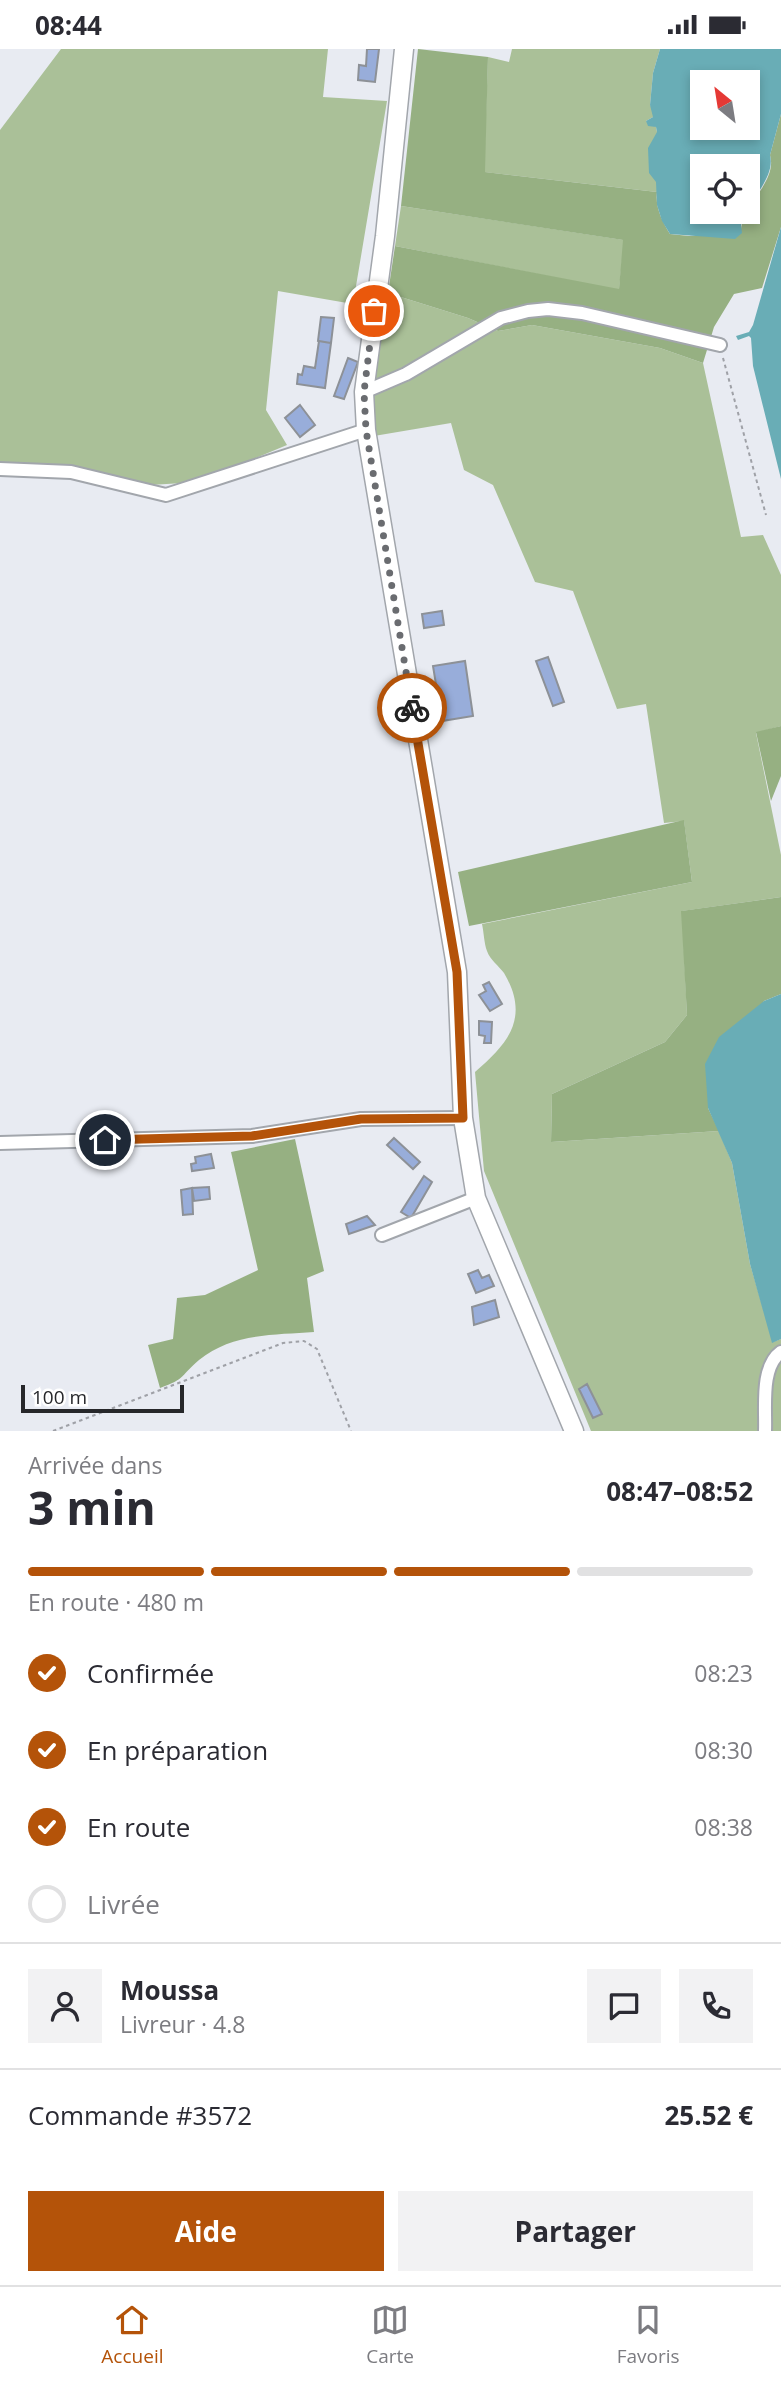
<!DOCTYPE html>
<html lang="fr">
<meta charset="utf-8">
<style>
:root{--surface:#fff;--page:#f2f2f3;--text:#2b2b33;--muted:#7c7c81;--line:#e1e1e2;--accent:#b45309}
body{margin:0;font-family:"Open Sans",sans-serif;background:var(--page);color:var(--text);height:100vh;display:flex;flex-direction:column;font-size:26px;white-space:nowrap}
*{box-sizing:border-box;margin:0}
p{font-size:23px;color:var(--muted)}
.icon{flex:none;width:38px;height:38px;fill:none;stroke:currentColor;stroke-width:2;stroke-linecap:round;stroke-linejoin:round}
.map{position:relative;height:1382px;overflow:hidden}
.side{display:flex;flex-direction:column;background:var(--surface);flex:1}
.side>*{flex:none}
.needle{width:46px;rotate:330deg}
.buttons{position:absolute;left:690px;top:21px;display:grid;gap:14px}
.buttons a{display:grid;place-items:center;width:70px;height:70px;border-radius:0px;background:var(--surface);box-shadow:0 4px 10px #0003;font-size:35px}
.scale{position:absolute;left:21px;bottom:18px;width:163px;box-sizing:border-box;padding-left:7px;border:4px solid #26272a;border-top:0;font-size:19px;line-height:24px;white-space:nowrap;color:#26272a;-webkit-text-stroke:5px #fff;paint-order:stroke}
.pin{position:absolute;display:grid;place-items:center;width:60px;height:60px;color:#fff;margin:-30px;border:4px solid #fff;border-radius:50%;box-shadow:0 2px 7px #0007}
.courier{position:absolute;display:grid;place-items:center;width:70px;height:70px;margin:-35px;border:5px solid #b45309;border-radius:50%;background:#fff;color:#222;box-shadow:0 2px 9px #0007}
.overview em{font-style:normal;font-weight:700}
.overview div{display:flex;flex-direction:column-reverse}
.overview{display:flex;align-items:center;justify-content:space-between;height:119px;padding:0 28px}
h1{font-size:46px;font-weight:700;line-height:52px}
.bar{display:grid;grid-template-columns:repeat(4,1fr);gap:10px 7px;align-content:center;height:84px;padding:0 28px}
.bar i{height:9px;border-radius:5px;background:var(--line)}
.bar .current{background:var(--accent)}
.bar p{grid-column:span 4}
.line{display:flex;align-items:center;gap:18px;padding:0 28px;border-top:2px solid var(--line)}
.line div{flex:1}
.round{display:grid;place-items:center;flex:none;width:74px;height:74px;border-radius:0px;background:var(--page)}
ol{padding:0 28px;list-style:none}
li{display:flex;align-items:center;gap:21px;height:77px}
li p{margin-inline-start:auto}
li .icon{padding:7px;border-radius:50%;background:var(--accent);color:#fff;stroke-width:4}
li:last-child{color:var(--muted)}
li i{width:38px;height:38px;border:4px solid var(--line);border-radius:50%}
.button{display:flex;gap:14px;margin-top:auto;padding:14px 28px}
.button a{flex:1;height:80px;border-radius:0px;background:var(--accent);color:#fff;font-size:28px;font-weight:700;line-height:80px;text-align:center}
.button a+a{background:var(--page);color:var(--text)}
.status{display:flex;justify-content:space-between;align-items:center;height:49px;padding:0 35px;background:var(--surface);direction:ltr}
.status svg{height:19px;fill:currentColor}
.tab-bar{display:flex;justify-content:space-around;align-items:center;height:98px;border-top:2px solid var(--line);background:var(--surface);font-size:19px;color:var(--muted)}
.tab-bar a{display:grid;justify-items:center;gap:4px}
.tab-bar .current{color:var(--accent)}
.map>svg:first-child{display:block}
.green{fill:#aac098}
.forest{fill:#96b082}
.water{fill:#69adb6;fill-rule:evenodd}
.building{fill:#98adda;stroke:#8d9197;stroke-width:2}
.lines{fill:none;stroke-linecap:round;stroke-linejoin:round}
.street-casing{stroke:#a2a6ac;stroke-width:16}
.secondary-casing{stroke:#a2a6ac;stroke-width:21}
.path{stroke:#9fa1a7;stroke-width:2;stroke-dasharray:3.5 3.5;stroke-linecap:butt}
.street{stroke:#fff;stroke-width:12}
.secondary{stroke:#fff;stroke-width:18}
.done{stroke:#6a6c70;stroke-width:7;stroke-dasharray:0 12.6}
.route{stroke:#b45309;stroke-width:9}
</style>
<div class="status"><b>08:44</b><svg viewBox="0 0 49 12"><path d="M0 12V9h3v3zM5 12V6h3v6zM10 12V3h3v9zM15 12V0h3v12zM26 1h20v11H26zM47 4h2v5h-2z"/></svg></div>
<div class="map">
<svg width="781" height="1382" viewBox="0 0 781 1382">
<rect width="100%" height="100%" fill="#e8ebf2"/>
<path class="green" d="M61,0h267l-5,48 64,4 -34,203 -75,-13 -12,119 21,35 -50,21 -54,17 -33,2 -150,-22v-333z
M512,0h148l-7,24 -3,32 4,6 -1,6 -7,4 10,6 1,5v60l-173,-20 4,-115 21,5z
M401,157l223,34 -5,50 -224,-44z
M388,244l80,25 30,13 34,-6 128,23 43,15 38,174 22,-2 18,40v151l-25,7 25,122v42l-99,14 5,104 -22,27 -113,52 -1,48 168,-11 13,32 18,101 23,78 8,-3v92h-190l-107,-260 -9,-99c34,-29 55,-55 29,-99 -5,-7 -14,-13 -17,-22 -3,-8 -3,-18 -5,-27l210,-42 -8,-61 -20,2 -18,-119 -29,5 -44,-118 -38,-9 -42,-97 -29,-15 -13,-47 -77,13 -3,-57z"/>
<path class="forest" d="M418,0l70,8 -3,115 172,20c-2,15 5,29 13,42l19,2 52,-3c-1,-28 37,-50 29,-78l11,-41v113l-19,61 -28,6 -20,33 -11,36 -43,-15 -128,-23 -34,6 -30,-13 -80,-25 7,-47 224,43 4,-49 -222,-34z
M781,677v50l-10,25 -15,-69z
M684,771l8,62 -223,44 -11,-54z
M781,848v97l-17,7 -56,107 11,23 -168,11 1,-48 113,-52 22,-27 -6,-104z
M295,1090l29,132 -17,7 7,54c-39,3 -82,1 -115,28 -18,15 -13,19 -39,28l-12,-43 25,-6 4,-41 28,-3 53,-25 -27,-118z"/>
<path class="water" d="M660,0h121v65l-11,41c5,20 -15,39 -23,56v-45h-45v46h45l-6,13 1,8 -7,6 -65,-5 -8,-13 -5,-16 -1,-23 -7,-9 -1,-25 9,-16 -1,-5 -8,-1 -2,-5 7,-4 -3,-12 3,-32zM747,33v46h-45v-46z
M781,178v252l-28,-113 -2,-28 -2,-2 -11,4 -2,-4 13,-4 4,-7z
M781,945v345l-9,4 -22,-79 -18,-101 -24,-55 -3,-44 14,-27 45,-36z"/>
<path class="building" d="M367,0h12l-4,33 -17,-2 1,-15 7,1z
M321,268l13,1 -3,25 -13,-2z
M319,292l12,2 -6,45 -28,-4 1,-10 4,1 2,-9 11,2z
M348,309l10,4 -14,37 -10,-3z
M300,356l15,20 -15,12 -15,-19z
M442,562l2,14 -20,3 -2,-14z
M548,608l16,45 -11,4 -17,-45z
M465,612l8,55 -31,5 -9,-55z
M489,933l13,22 -12,7 -11,-16 7,-4 -3,-6z
M479,972l13,1 -1,21h-7l1,-7 -6,-1z
M394,1089l26,24 -7,7 -26,-24z
M211,1105l3,14 -22,3 -1,-7 5,-1 -1,-6z
M424,1127l8,6 -21,36 -10,-6z
M209,1138l1,12 -16,2 -2,-13z
M192,1139l1,26 -10,1 -2,-25z
M367,1167l8,9 -26,9 -3,-10z
M478,1221l4,8 7,-3 5,11 -18,7 -8,-19z
M495,1251l4,17 -25,8 -2,-18z
M587,1335l15,30 -9,4 -14,-29z"/>
<g class="lines">
<g class="street-casing">
<path id="street" d="M364,343l42,-18 95,-56 27,-7 20,-2 34,4 138,32
M0,420l71,3 95,23 200,-65
M0,1094l252,-7 109,-17 102,-1
M382,1186l94,-37
M765,1382c1,-23 -5,-64 16,-79"/>
</g>
<g class="secondary-casing">
<path id="secondary" d="M404,0l-19,187 -21,156 2,38 91,542 6,146 13,80 98,233"/>
</g>
<path class="path" d="M723,309l43,157
M53,1382l230,-88 21,-2 13,8 34,82"/>
<use href="#street" class="street"/>
<use href="#secondary" class="secondary"/>
</g>
<g class="lines">
<path class="done" d="M374,262l-10,81 2,38 46,278"/>
<path class="route" d="M105,1091l147,-4 109,-17 102,-1 -6,-146 -45,-264"/>
</g>
</svg>
<div class="buttons">
<a><svg class="needle" viewBox="-14 -14 28 28"><path d="M0-13l5 13h-10z" fill="#e53935"/><path d="M0 13l5-13h-10z" fill="#7c7c81"/></svg></a>
<a><svg class="icon" aria-label="locate" viewBox="0 0 24 24"><circle cx="12" cy="12" r="6"/><path d="M12 2v4M12 18v4M2 12h4M18 12h4"/></svg></a>
</div>
<div class="scale">100 m</div>
<div class="pin" style="left:374px;top:262px;background:#ea580c"><svg class="icon" aria-label="bag" viewBox="0 0 24 24"><path d="M5 8h14l-1 12H6zM9 8a3 3 0 0 1 6 0"/></svg></div>
<div class="pin" style="left:105px;top:1091px;background:#1f2937"><svg class="icon" aria-label="home" viewBox="0 0 24 24"><path d="M3 11l9-7 9 7M6 9v11h12V9"/></svg></div>
<div class="courier" style="left:412px;top:659px"><svg class="icon" aria-label="bike" viewBox="0 0 24 24"><circle cx="6" cy="16" r="4"/><circle cx="18" cy="16" r="4"/><path d="M6 16l4-8h5l3 8M10 8l3 8H6M13 5h3"/></svg></div>
</div>
<section class="side">
<div class="overview"><div><h1>3 min</h1><p>Arrivée dans</p></div><em>08:47–08:52</em></div>
<div class="bar"><i class="current"></i><i class="current"></i><i class="current"></i><i></i><p>En route · 480 m</p></div>
<ol>
<li><svg class="icon" aria-label="check" viewBox="0 0 24 24"><path d="M5 12l5 5 9-10"/></svg>Confirmée<p>08:23</p></li>
<li><svg class="icon" aria-label="check" viewBox="0 0 24 24"><path d="M5 12l5 5 9-10"/></svg>En préparation<p>08:30</p></li>
<li><svg class="icon" aria-label="check" viewBox="0 0 24 24"><path d="M5 12l5 5 9-10"/></svg>En route<p>08:38</p></li>
<li><i></i>Livrée</li>
</ol>
<div class="line" style="height:126px"><a class="round"><svg class="icon" aria-label="person" viewBox="0 0 24 24"><circle cx="12" cy="8" r="4"/><path d="M4 21q1-7 8-7t8 7"/></svg></a><div><b>Moussa</b><p>Livreur · 4.8</p></div><a class="round"><svg class="icon" aria-label="chat" viewBox="0 0 24 24"><path d="M4 5h16v11H9l-5 4z"/></svg></a><a class="round"><svg class="icon" aria-label="phone" viewBox="0 0 24 24"><path d="M5 4h4l2 5-3 2q2 4 5 5l2-3 5 2v4C11 20 4 13 5 4z"/></svg></a></div>
<div class="line" style="height:91px"><div>Commande #3572</div><b>25.52 €</b></div>
<div class="button"><a>Aide</a><a>Partager</a></div>
</section>
<nav class="tab-bar">
<a class="current"><svg class="icon" aria-label="home" viewBox="0 0 24 24"><path d="M3 11l9-7 9 7M6 9v11h12V9"/></svg>Accueil</a>
<a><svg class="icon" aria-label="map" viewBox="0 0 24 24"><path d="M3 6l6-2 6 2 6-2v14l-6 2-6-2-6 2zM9 4v14M15 6v14"/></svg>Carte</a>
<a><svg class="icon" aria-label="saved" viewBox="0 0 24 24"><path d="M7 4h10v16l-5-4-5 4z"/></svg>Favoris</a>
</nav>
